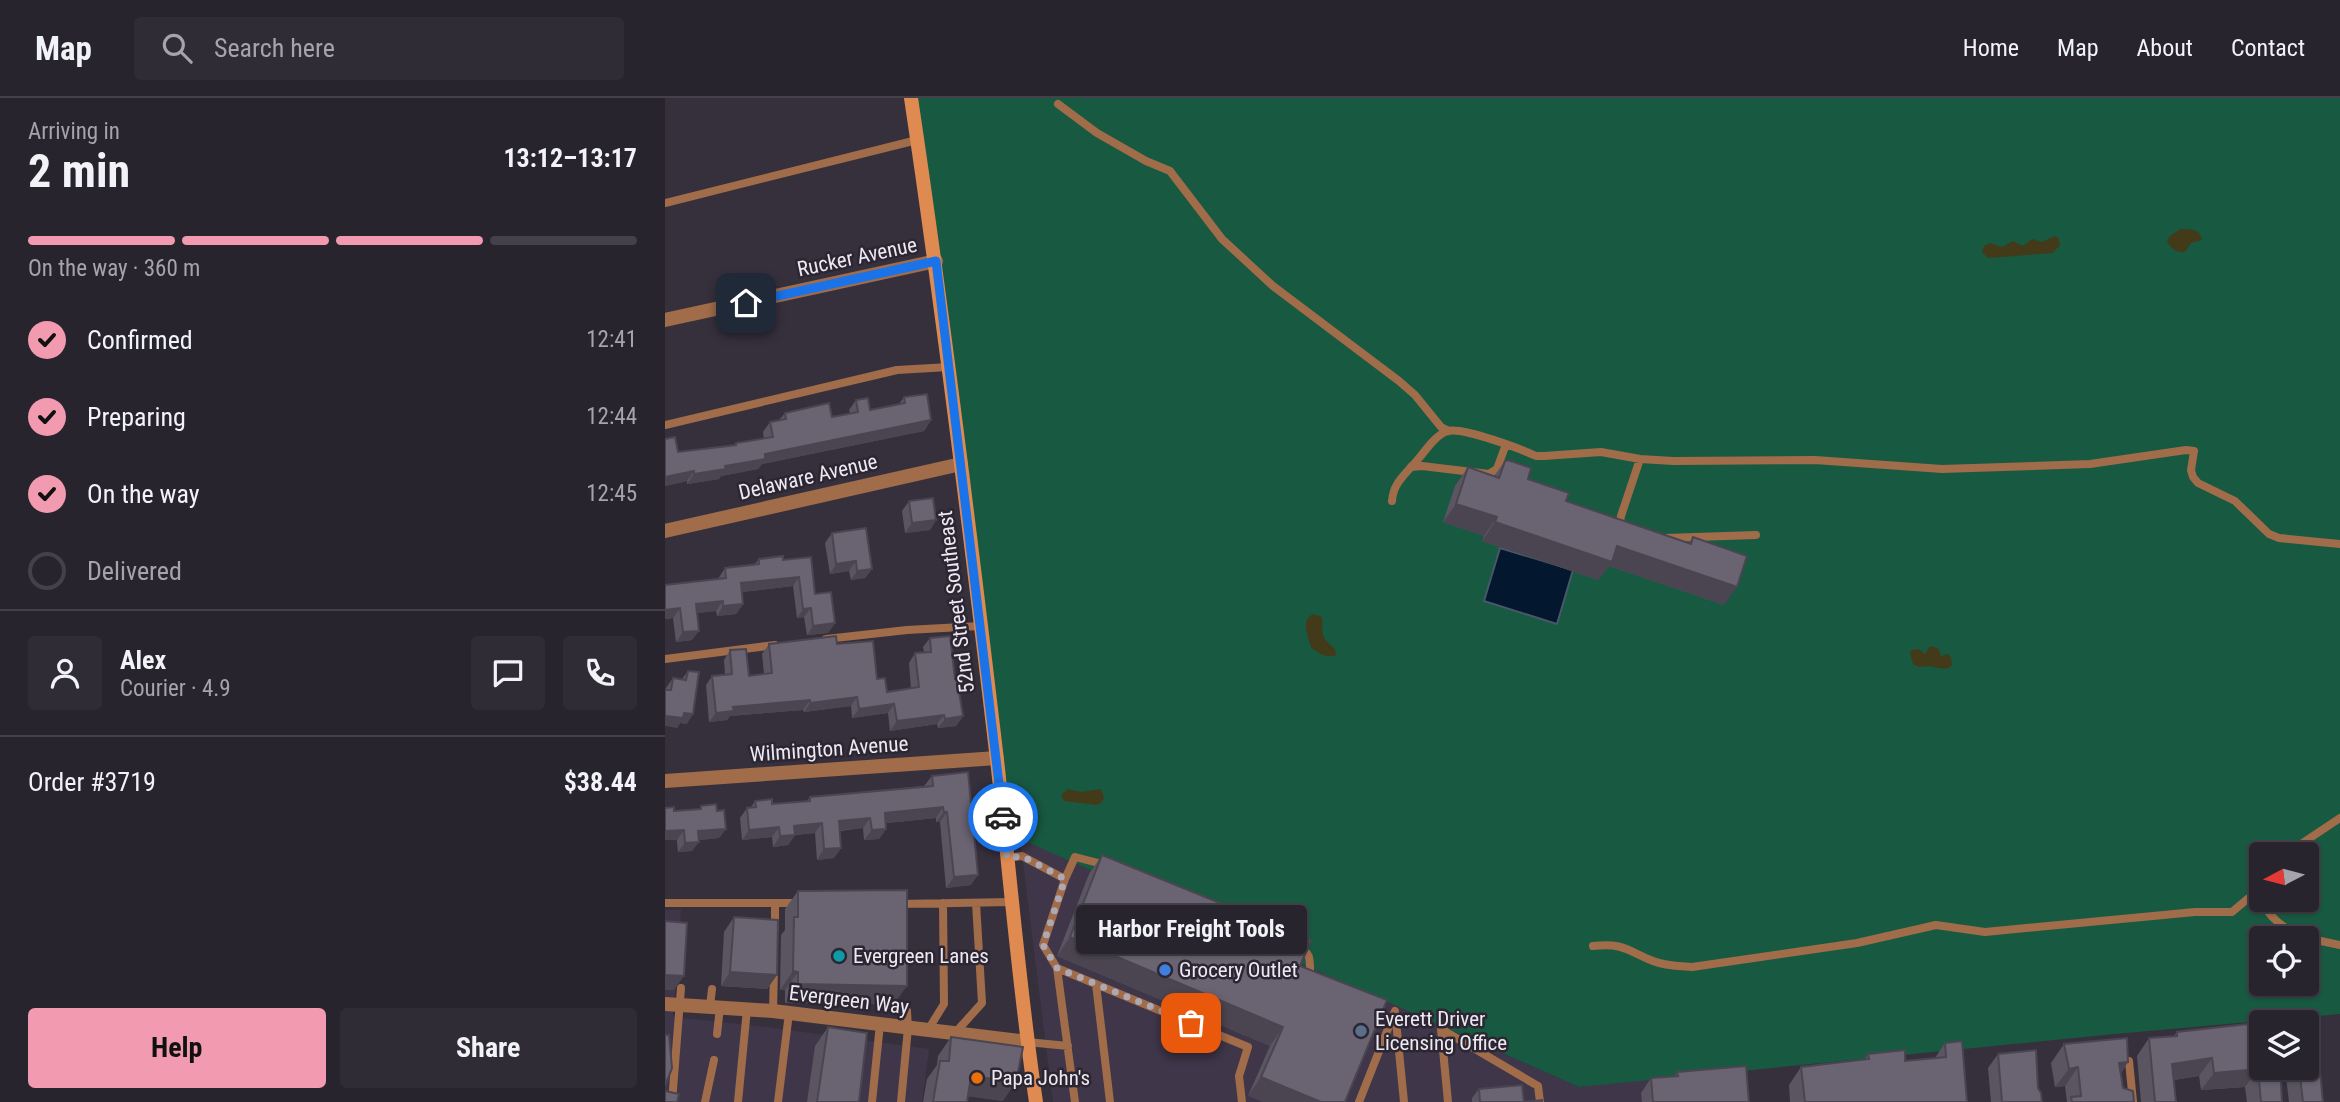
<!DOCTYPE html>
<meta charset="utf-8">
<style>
:root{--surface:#28242e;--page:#302c36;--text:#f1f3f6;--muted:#a5a4aa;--line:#44414a;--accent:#f29aaf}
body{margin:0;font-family:"Roboto Condensed",sans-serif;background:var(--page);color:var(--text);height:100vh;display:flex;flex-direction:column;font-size:26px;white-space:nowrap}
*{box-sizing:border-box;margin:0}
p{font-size:23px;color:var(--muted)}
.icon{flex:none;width:38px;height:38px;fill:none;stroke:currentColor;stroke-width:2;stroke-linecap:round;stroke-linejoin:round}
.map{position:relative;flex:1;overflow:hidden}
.sheet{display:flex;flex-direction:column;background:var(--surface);width:665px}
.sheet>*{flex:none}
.needle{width:46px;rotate:263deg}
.tools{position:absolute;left:1584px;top:744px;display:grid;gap:14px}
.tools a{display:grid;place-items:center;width:70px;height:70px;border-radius:7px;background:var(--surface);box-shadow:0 2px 5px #0004,0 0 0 2px var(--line);font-size:35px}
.pin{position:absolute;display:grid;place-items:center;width:60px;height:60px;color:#fff;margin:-30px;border-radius:14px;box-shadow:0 4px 10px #0006}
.courier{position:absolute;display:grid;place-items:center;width:70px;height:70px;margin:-35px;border:5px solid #1a73e8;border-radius:50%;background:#fff;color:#222;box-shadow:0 2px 9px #0007}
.bubble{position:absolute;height:49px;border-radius:7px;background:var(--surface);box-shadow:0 2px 5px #0004,0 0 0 2px var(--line);font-size:23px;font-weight:700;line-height:49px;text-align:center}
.head em{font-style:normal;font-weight:700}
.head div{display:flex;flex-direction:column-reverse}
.head{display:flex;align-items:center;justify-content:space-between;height:119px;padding:0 28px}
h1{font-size:46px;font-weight:700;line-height:52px}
.bar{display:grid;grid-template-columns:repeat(4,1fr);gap:10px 7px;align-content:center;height:84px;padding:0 28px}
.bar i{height:9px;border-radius:5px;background:var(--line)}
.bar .active{background:var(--accent)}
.bar p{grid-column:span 4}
.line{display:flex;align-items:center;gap:18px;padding:0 28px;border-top:2px solid var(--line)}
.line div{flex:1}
.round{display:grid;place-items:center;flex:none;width:74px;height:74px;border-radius:7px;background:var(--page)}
ol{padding:0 28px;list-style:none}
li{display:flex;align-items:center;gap:21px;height:77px}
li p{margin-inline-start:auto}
li .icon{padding:7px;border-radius:50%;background:var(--accent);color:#111;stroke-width:4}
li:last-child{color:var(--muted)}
li i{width:38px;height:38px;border:4px solid var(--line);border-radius:50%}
.cta{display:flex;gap:14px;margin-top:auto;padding:14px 28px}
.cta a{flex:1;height:80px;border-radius:7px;background:var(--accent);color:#111;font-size:28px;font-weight:700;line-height:80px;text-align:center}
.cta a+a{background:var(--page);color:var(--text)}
header{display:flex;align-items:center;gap:42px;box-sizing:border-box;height:98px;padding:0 35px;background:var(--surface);border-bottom:2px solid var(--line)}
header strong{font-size:33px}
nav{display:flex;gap:38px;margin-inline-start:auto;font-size:24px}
.search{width:490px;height:63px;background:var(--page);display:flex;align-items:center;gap:18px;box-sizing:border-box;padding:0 24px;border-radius:7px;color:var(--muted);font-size:26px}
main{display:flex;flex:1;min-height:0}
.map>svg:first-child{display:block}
.built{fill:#3f3649}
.green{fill:#185941;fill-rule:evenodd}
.sand{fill:#433a1a}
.water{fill:#03182e;stroke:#495769;stroke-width:2}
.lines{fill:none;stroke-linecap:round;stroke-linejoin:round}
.lane{stroke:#a16c49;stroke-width:8}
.street{stroke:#a16c49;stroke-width:14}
.secondary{stroke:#df8a50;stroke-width:14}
.wall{fill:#5b5562}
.shaded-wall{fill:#4a4550}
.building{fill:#6a6372;stroke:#4a4550;stroke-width:2}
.done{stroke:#ada8b3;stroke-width:7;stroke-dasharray:0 12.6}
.route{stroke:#1a73e8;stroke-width:9}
.culture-dot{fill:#0f9aa8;stroke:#2c2633;stroke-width:2.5}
.shop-dot{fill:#3f7fe0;stroke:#2c2633;stroke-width:2.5}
.service-dot{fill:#5c6f8a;stroke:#2c2633;stroke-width:2.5}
.food-dot{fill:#e8710a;stroke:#2c2633;stroke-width:2.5}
.labels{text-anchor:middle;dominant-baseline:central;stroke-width:5;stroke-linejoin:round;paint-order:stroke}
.street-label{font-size:21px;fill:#ede9f2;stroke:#2c2633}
.poi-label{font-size:21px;fill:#ede9f2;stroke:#2c2633;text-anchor:start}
</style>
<header>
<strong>Map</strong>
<div class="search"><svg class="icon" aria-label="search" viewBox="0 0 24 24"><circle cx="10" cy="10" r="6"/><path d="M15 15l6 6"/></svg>Search here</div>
<nav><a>Home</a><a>Map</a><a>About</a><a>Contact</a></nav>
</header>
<main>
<section class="sheet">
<div class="head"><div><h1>2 min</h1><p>Arriving in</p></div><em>13:12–13:17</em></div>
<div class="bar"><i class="active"></i><i class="active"></i><i class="active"></i><i></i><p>On the way · 360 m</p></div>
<ol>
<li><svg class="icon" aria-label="check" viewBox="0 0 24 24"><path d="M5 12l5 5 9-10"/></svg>Confirmed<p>12:41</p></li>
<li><svg class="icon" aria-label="check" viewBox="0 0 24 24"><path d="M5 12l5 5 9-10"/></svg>Preparing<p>12:44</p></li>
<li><svg class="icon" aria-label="check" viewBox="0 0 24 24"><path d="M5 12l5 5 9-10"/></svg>On the way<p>12:45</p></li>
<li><i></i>Delivered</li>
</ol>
<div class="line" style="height:126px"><a class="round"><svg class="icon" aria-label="person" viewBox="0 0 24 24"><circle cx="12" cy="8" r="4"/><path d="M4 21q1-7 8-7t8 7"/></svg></a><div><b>Alex</b><p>Courier · 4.9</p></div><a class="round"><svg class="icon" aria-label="chat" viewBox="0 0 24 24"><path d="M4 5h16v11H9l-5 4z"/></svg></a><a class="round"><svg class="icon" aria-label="phone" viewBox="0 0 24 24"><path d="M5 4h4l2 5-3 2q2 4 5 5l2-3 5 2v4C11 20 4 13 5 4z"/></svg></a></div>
<div class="line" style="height:91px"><div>Order #3719</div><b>$38.44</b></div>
<div class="cta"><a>Help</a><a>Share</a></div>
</section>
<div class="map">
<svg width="1675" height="1004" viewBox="0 0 1675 1004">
<rect width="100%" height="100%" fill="#36303d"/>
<path class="built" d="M355,740l559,249 81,-9 2,24h-609z
M0,812h16l-8,107 93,10 163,22 -7,53h-257z"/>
<path class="green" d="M246,0h1429v916l-225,20 -536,53 -574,-255zM1596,756h46v46h-46zM1596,840h46v46h-46z"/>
<path class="sand" d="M1516,131c9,0 20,0 21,11l-11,3 -6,9c-8,1 -16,-4 -18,-12l4,-5z
M1390,138l3,1 2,8 -7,8 -65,5 -6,-6 2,-6 6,-3 12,4 11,-6 10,5 9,-7 10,3z
M648,516l9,3c1,19 -2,19 13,32l1,6c-8,4 -19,-2 -25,-8 -3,-12 -11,-25 2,-33z
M1265,548l8,2 3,8 7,-2 3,4 1,7 -3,3c-11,2 -17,-4 -30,-1l-6,-3 -3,-11 2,-3 7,-1 6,5z
M403,691l13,3 20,-3 3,9 -3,5 -4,2 -33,-4 -3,-6z"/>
<path class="water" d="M835,450l73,22 -16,54 -73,-23z"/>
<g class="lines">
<path class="lane" d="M393,6l39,29 49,28 24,10 52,68 51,47 126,95 16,14 26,32 8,4
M0,105l252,-63
M0,327l232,-55 52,-3
M746,369l11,-1 67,8 8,-5 9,-25
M727,403c1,-16 11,-25 21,-36 10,-10 21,-30 35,-34 15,-4 73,18 88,25h8l57,-4 39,7 33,2 142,-1 127,9 148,-5 96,-14 8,1 -3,19 2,7 5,6 37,18 34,33 10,4 61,6
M958,431l-3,-7 1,-6 19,-57
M1000,440l91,-3
M161,541l81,-9 73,-4
M0,561l110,-14
M1626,756l13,-12 36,-24
M342,760l15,-2 43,23 -22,66 14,23 18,134
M400,781l10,-22 31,8
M1596,802c9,19 25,31 45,38
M0,805h134
M234,806l113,-2
M110,830v-25
M1642,840l33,7
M633,848c13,7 12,13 12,27
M928,848c31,-3 33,4 60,15 12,5 25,5 39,6l165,-24 79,-18 49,7 210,-20h37l19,-16 10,-3
M392,870l191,79 -9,29 3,26
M431,886l14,118
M45,908l2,-17
M108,913l1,-42
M263,932l16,-26 -1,-101
M290,935l27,-30 -6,-100
M52,936l3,-27
M362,944l41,4
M1464,963l4,41
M7,1004l9,-114
M40,1004l9,-42
M73,1004l9,-93
M113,1004l11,-89
M207,1004l8,-78
M236,1004l7,-74 -1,-17
M694,1004l36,-91 9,91
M783,1004l-7,-73 97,57 2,16"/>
<path class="street" d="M0,222l271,-59
M0,433l296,-67
M0,683l332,-23
M0,906l108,7 254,31"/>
<path class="secondary" d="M246,0c33,220 60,441 86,662 13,114 22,228 39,342"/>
</g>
<path class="wall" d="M239,299l27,23 -7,11 -162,33 -4,5 -37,7 -2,3 -32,5v-3l-22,5v-47l13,13 56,-7 2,-2 28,-4 -1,-7 7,-10 9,-2 6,-7 47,4 18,-4 -1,-3 7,-10 14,10 29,-6z
M840,363l23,18 38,22 123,42 4,-6 31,68 -115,-39 -11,14 -116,-39 2,-5 -41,-14 12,-36 13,-19 26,9z
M244,403l27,19 -6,10 -25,3 -3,-22z
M167,435l40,36 -7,9 -14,2 -2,-9 -19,3 -5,-31z
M94,461l24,1 32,34 20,29 -7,10 -21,2 -3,-18 -7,1 -4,-32 -51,6 1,12 -7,10 -19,2 -1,-5 -19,2 -5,27 -16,2 -3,-24 -8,1 53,-40 7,-11 29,-3z
M265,540l25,41 8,37 -7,10 -18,2 -1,-4 -47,7 -2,-18 -36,5 -1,-12 -47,6 -1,-2 -73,6 -3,4 -18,2 -3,-37 6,-9 13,-1 -1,-15 6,-10 19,26 15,-2 -2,-20 7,-10h68l40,35 10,13 24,-3 -2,-26 6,-10 9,-1 -1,-5z
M23,573l-1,53 -7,-1 -3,5 -11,-38v-2l7,-10 9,1z
M303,674l3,113 -25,3 -6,-66h-4v-4l-50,5v6l-7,10 -15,1 -1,-12 -23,3 1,17 -7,10 -17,2 -2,-27 -20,2 -7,10 -15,2 -1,-10 -30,3 -2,-22 7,-10 4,-1 4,-6 17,3 35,-3 3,-4 114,-11 8,-10z
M36,708l16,5 9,18 -7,9 -20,2 -7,11 -14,1 -4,-41 25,-2z
M437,757l198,111 87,34 -139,96 22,-50 -213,-90 32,-82z
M133,793l96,113 -109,-1v-13h-5l1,-55 4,-5v-21z
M69,819l43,58 -10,14 -46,-3 3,-54z
M1583,926l34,78h-35l-2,-15 -44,3 -2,-14 -25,4 2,22h-35l-4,-46 12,-18 25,-2 3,-4z
M163,929l31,75h-52l8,-56z
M286,939l52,64 -35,-5 -1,6h-44l4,-23 10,-14 1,-9z
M1280,945l22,59h-177l-1,-17 12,-18 64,-8 3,-5 37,7 30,-3z
M1399,946l64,18 -7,11 2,15 11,14h-67l-2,-16 -10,1 -4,-24z
M1333,956l40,34 4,14h-51l-3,-34z
M1620,970h22l16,34h-34z
M1012,974l72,30h-107l-1,-9 10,-15 23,-1z
M814,991l45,13h18h-70v-4z"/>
<path class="shaded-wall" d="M266,322l-7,11 -162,33 -4,5 -37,7 -2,3 -32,5 7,-10 71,-20z
M29,373l-7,10 -22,5v-9z
M791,406l41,13 -13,19 -41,-14z
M271,422l-6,10 -25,3 7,-10z
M830,424l122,24 120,41 -13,18 -115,-39 -11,14 -116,-39z
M191,463l-7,10 -19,3 6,-10z
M207,471l-7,9 -14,2 6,-9z
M134,479l-6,9 -59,7 7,-10z
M58,503l-7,10 -27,3 7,-10z
M78,506l-7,10 -19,2 6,-10z
M15,510l-7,10 -8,1v-9z
M146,510l-7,9 -7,1 6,-9z
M170,525l-7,10 -21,2 6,-9z
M34,533l-7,9 -16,2 7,-10z
M192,599l-6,9 -47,6 6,-9z
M145,602l-7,10 -73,6 -3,4 -18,2 7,-9 17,-6z
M229,606l-6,9 -36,5 7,-9z
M19,615l9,1 -6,10 -7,-1 -3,5 -12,-2v-10z
M279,617l-7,9 -47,7 7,-10z
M298,618l-7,10 -18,2 7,-9z
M278,709l-7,11 -58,6 7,-11z
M279,714h3l-7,10h-4z
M205,720l-7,10 -31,3 7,-10z
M157,725l-7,10 -20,2 -7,10 -15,2 7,-11 14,-10z
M114,729l-7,10 -30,3 7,-10z
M61,731l-7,9 -28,3 7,-10z
M221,731l-7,10 -15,1 8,-10z
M19,732l-7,10h-12v-9z
M34,744l-7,9 -14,1 7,-9z
M176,750l-7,10 -17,2 7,-11z
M313,777l-7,10 -25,3 8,-11z
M405,839l213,90 -13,19 -213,-90z
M128,873l5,1 -13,18h-5z
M65,874l47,3 -10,14 -46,-3z
M0,877l19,1 -10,14h-9z
M133,886l109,2 -13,18 -109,-1z
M1547,960l-13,18 -39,6 12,-18z
M1463,964l-13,18 4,-17z
M1413,969l-13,19 -10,1 14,-18z
M1593,971l-13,18 -44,3 13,-17z
M306,978l45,6 -13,19 -45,-6z
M596,979l60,25h-58l-15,-6z"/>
<path class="building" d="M262,296l4,26 -166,34v5l-40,7 1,3 -32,5v-3l-29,6v-38l10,-2 3,15 58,-7v-2l37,-6 -3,-15 16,-3 -1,-6 44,-10 3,14 26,-5 -2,-12 12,-2 2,12 35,-7 -1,-6z
M843,362l23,8 -3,11 41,14 -3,8 125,43 2,-7 54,19 -10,31 -120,-41 -5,16 -117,-40 2,-5 -41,-13 12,-37 31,11 6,-17z
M268,400l3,22 -24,3 -3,-22z
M201,430l6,41 -15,2 -1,-10 -20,3 -4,-31z
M118,458v4l28,-3 4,37 16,-2 4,31 -22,3 -2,-18 -8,1 -4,-32 -58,6 2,21 -20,2v-5l-27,3 3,27 -16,1 -3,-24 -15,2v-25l61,-7 -1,-10 34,-4v-5z
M171,538l1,8 36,-3 4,38 8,-1 2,14 32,-5 -4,-34 16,-1 -1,-14 20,-2 5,43h2l6,37 -18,3 -1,-4 -47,6 -3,-17 -35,5 -2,-12 -47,6v-3l-77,7 1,4 -18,2 -4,-37 20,-2 -2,-24 16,-1 3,27 23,-3 -3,-29z
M23,573l11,1 -6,42 -9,-1 -1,5 -18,-2v-26h6l2,-12 13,2z
M303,674l10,103 -24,2 -7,-65h-3l-1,-5 -58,6 1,16 -14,1 -2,-12 -31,3 2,27 -17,1 -2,-26 -28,3 1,9 -15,1 -1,-9 -30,3 -2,-22 9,-1 -1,-6 17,-2v5l38,-3v-4l123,-11 -1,-10z
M51,706l1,7 7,-1 2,19 -28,2 1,11 -14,1 -1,-13 -19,1v-23l9,-1v4l27,-2v-3z
M437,757l209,85 -11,26 87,34 -42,102h-24l-60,-25 22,-50 -213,-90z
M242,792v96l-109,-2v-12l-5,-1 1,-54h4v-26z
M69,819l44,3 -1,55 -47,-3z
M0,823l22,2 -3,53 -19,-1z
M1650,921l8,83h-20l-4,-34h8v-46h-10z
M1583,926l13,1v43h19l2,34h-21l-3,-33 -44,4 -2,-15 -40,6 4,38h-21l-6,-64 28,-2v-4z
M163,929l39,6 -8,69h-42z
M0,937h4l3,33 -7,18z
M286,939l72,10 -7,35 -45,-6 -4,26h-34l7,-41h9z
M1462,940l1,24 -9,1 4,25 10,3 1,11h-62l-1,-5 10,-1 -3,-29 -9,2 -5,-25z
M1297,943l5,61h-162l-4,-35 68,-8 -1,-5 37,-4v11l41,-4 -1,-14z
M1371,952l2,38 3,5 1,9h-40l-4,-48z
M1081,968l3,36h-96l-2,-24 27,-2 -1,-4z
M857,987l2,17 18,-2v2h-62l-1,-13z
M0,993l14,3 -2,8h-12z"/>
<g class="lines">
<path class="done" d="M338,719l4,41 15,-2 43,23 -22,66 14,23 134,55"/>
<path class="route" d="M81,205l190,-42 67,556"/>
</g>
<circle class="culture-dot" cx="174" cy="858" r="7"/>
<circle class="shop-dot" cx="500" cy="872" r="7"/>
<circle class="service-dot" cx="696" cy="933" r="7"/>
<circle class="food-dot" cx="312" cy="980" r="7"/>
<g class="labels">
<g class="street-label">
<text transform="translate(192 159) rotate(-12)">Rucker Avenue</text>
<text transform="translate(143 379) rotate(-13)">Delaware Avenue</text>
<text transform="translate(291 504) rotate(-97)">52nd Street Southeast</text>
<text transform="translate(164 651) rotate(-4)">Wilmington Avenue</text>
<text transform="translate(184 902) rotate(7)">Evergreen Way</text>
</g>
<g class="poi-label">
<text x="188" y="858">Evergreen Lanes</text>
<text x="514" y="872">Grocery Outlet</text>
<text x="710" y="921">Everett Driver<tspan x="710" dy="24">Licensing Office</tspan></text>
<text x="326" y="980">Papa John's</text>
</g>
</g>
</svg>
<div class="tools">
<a><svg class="needle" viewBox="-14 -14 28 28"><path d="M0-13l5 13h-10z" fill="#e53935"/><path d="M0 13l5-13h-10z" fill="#a5a4aa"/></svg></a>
<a><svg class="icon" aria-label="locate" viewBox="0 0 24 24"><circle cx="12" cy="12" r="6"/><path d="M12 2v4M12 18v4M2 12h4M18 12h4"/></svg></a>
<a><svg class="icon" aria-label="layers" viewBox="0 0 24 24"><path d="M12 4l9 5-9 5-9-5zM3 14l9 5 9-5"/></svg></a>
</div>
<div class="pin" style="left:526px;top:925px;background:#ea580c"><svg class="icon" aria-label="bag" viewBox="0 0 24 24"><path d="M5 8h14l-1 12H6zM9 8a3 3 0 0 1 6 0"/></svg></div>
<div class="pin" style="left:81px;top:205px;background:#1f2937"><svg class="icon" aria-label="home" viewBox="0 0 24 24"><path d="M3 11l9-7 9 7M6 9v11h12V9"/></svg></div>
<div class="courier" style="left:338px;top:719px"><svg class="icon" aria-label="car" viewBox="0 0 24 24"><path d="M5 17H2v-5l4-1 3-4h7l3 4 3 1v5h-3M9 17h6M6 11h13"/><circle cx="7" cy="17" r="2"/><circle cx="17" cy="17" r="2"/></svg></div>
<div class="bubble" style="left:411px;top:807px;width:231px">Harbor Freight Tools</div>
</div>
</main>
